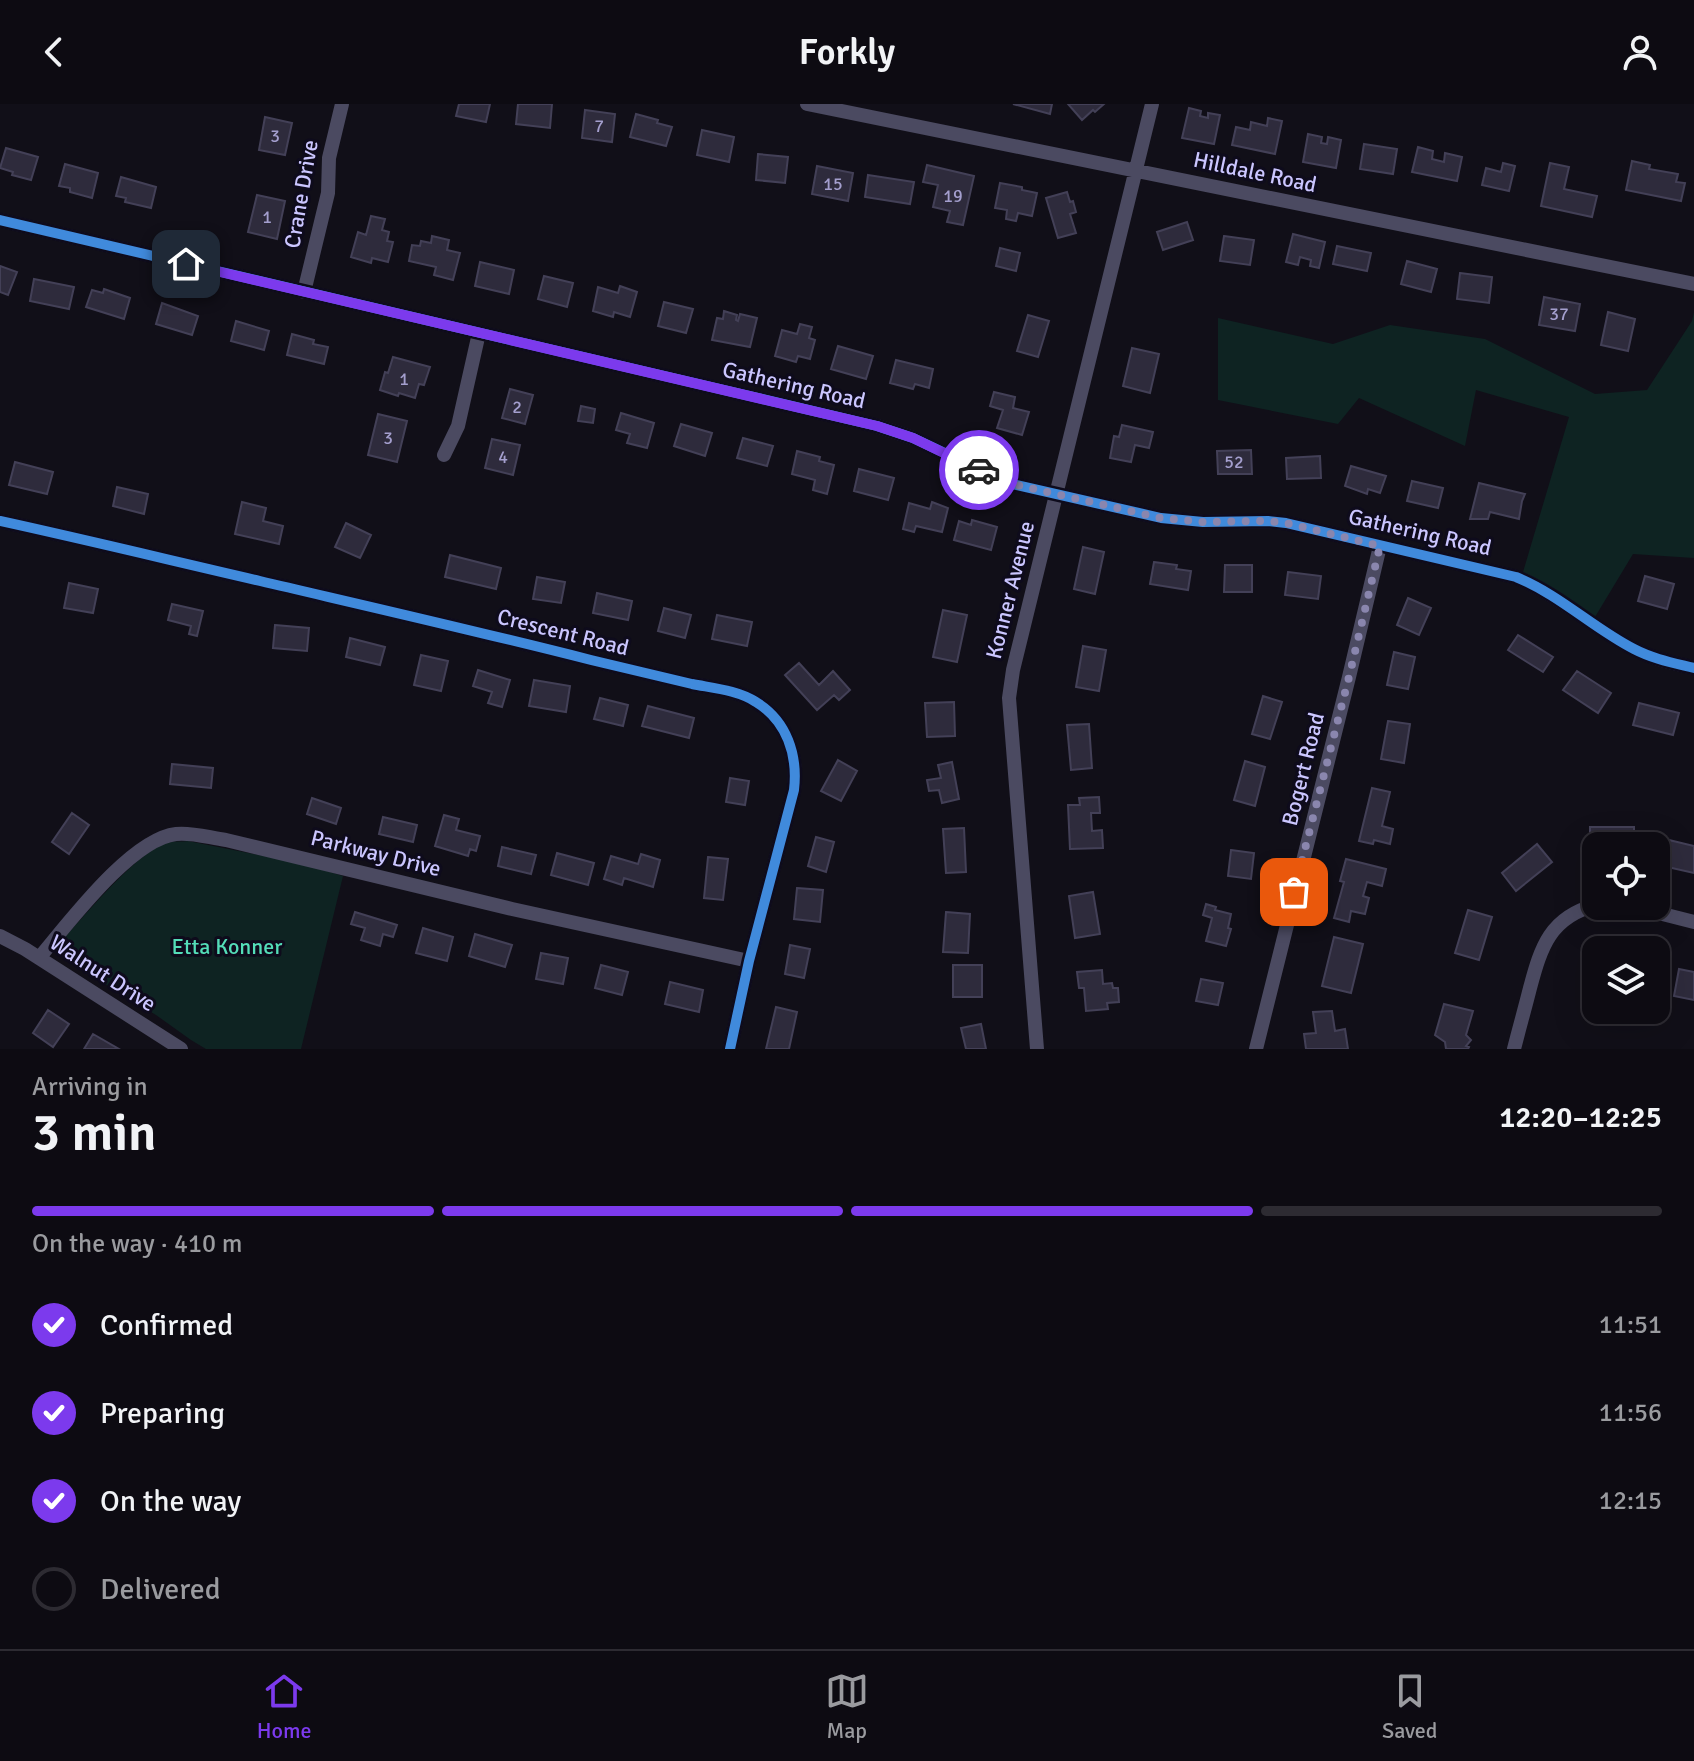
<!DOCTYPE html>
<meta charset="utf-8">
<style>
:root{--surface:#0d0b12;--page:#1b1920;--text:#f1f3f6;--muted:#9a9b9f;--line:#2d2b32;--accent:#7c3aed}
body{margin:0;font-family:Signika,sans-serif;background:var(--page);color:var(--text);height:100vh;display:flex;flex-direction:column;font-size:30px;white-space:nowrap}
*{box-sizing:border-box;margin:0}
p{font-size:26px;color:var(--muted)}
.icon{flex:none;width:44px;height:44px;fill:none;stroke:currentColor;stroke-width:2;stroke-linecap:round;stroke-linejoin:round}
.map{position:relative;height:945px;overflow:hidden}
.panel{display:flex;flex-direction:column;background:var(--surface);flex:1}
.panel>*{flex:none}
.tools{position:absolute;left:1582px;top:728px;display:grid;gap:16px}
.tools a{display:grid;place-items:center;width:88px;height:88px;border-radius:16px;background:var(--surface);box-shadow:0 8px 32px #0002,0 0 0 2px var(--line);font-size:40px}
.pin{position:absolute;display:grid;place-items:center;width:68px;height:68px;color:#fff;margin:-34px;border-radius:16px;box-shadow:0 4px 12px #0006}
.courier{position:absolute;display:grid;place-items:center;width:80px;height:80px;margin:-40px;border:6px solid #7c3aed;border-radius:50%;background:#fff;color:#222;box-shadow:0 2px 10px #0007}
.summary em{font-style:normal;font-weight:600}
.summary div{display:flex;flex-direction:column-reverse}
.summary{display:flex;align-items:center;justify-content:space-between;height:136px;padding:0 32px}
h1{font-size:52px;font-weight:600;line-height:60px}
.bar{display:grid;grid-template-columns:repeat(4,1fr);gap:12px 8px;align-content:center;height:96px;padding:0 32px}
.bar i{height:10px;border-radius:6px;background:var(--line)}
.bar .selected{background:var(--accent)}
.bar p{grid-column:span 4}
ol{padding:0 32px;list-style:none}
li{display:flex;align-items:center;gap:24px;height:88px}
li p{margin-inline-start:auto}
li .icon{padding:8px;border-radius:50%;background:var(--accent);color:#fff;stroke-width:4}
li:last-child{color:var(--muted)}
li i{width:44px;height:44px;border:4px solid var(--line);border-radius:50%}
header{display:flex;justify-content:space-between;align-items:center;height:104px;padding:0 32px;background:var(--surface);font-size:36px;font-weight:600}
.tabs{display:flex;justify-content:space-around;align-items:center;height:112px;border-top:2px solid var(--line);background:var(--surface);font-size:22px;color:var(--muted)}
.tabs a{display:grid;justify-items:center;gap:4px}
.tabs .selected{color:var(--accent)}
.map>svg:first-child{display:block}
.green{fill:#0e2322}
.building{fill:#2e2b3c;stroke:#434057;stroke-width:2}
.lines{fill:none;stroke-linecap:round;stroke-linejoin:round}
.street{stroke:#4b4a61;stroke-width:14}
.cycleway-casing{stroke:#0e0b1c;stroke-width:15}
.cycleway{stroke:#408adc;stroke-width:10}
.done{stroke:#8a86ae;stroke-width:8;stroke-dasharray:0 14.4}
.route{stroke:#7c3aed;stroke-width:10}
.labels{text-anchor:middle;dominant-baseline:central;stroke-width:6;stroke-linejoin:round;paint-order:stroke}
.number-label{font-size:18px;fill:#a49fce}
.street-label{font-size:22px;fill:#cbc6ff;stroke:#0e0b1c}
.park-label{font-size:22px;fill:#54ddb8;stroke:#0e0b1c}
</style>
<header><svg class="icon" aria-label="back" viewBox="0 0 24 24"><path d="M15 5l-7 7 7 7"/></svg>Forkly<svg class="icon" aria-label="person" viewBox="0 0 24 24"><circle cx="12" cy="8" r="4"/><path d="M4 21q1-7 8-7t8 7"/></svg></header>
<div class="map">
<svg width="1694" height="945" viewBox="0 0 1694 945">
<rect width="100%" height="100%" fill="#110f18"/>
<path class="green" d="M1694,208v246l-61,-4 -38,63 -72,-45 46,-155 -93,-27 -11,56 -106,-48 -21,26 -120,-24v-82l115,26 57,-19 95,14 110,55 52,-4 45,-69z
M188,737l116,23 39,12 -42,173h-95l-15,-9 -35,-25 -91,-55 -5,-7 3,-14c23,-24 75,-89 106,-97 6,-1 13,0 19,-1z"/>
<path class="building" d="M459,0h31l-4,18 -30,-6z
M518,0h34l-2,24 -34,-4z
M1013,0h39l-2,10z
M1068,0h36l-9,8 -2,-2 -11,10z
M1189,4l12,3 -1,5 8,2v-5l12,2 -6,29 -32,-6z
M585,6l30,4 -3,28 -30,-4z
M636,10l22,6 -1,3 15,4 -6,19 -36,-9z
M265,13l27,6 -7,32 -26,-5z
M1268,14l14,3 -7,33 -43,-9 4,-18 14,3 1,-8 16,4z
M702,26l32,7 -5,25 -32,-7z
M1308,30l14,3 -1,6 6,1 1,-7 13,3 -5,28 -33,-6z
M1364,40l33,5 -4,25 -33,-5z
M1418,43l15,4 -1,8 12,3 1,-9 17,4 -5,24 -45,-9z
M6,44l32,9 -7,23 -19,-5 1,-3 -13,-4z
M758,50l30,3 -3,26 -29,-3z
M1632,57l18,4 -1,4 29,5 -2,8 9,1 -4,18 -55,-11z
M1503,59l12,3 -6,25 -27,-6 4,-17 15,4z
M1550,59l19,4 -5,22 33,7 -5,21 -51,-11z
M65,60l33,9 -6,25 -22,-6v-4l-11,-2z
M927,61l47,11 -11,49 -16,-3 3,-11 -17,-4 5,-22 -15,-3z
M817,62l36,7 -5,28 -36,-7z
M868,71l46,7 -4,22 -45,-7z
M121,73l35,10 -5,21 -26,-6 1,-4 -10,-2z
M1000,79l22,4v3l15,3 -5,23 -14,-3 -2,8 -10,-2 1,-9 -12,-2z
M1067,88l3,10 3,-1 3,11 -6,2 6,19 -18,5 -12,-40z
M257,91l28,6 -8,38 -29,-7z
M371,112l14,3 -3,11 7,2 -2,9 6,1 -5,20 -16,-4 -1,5 -20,-6 7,-25 8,3z
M1187,118l6,18 -30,10 -6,-18z
M1293,130l32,8 -6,26 -9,-2 1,-6 -11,-3 -2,8 -12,-3z
M432,132l17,4 -2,10 13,3 -7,27 -19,-5 2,-8 -27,-6 3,-16 8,1 1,-5 10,2z
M1224,132l30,4 -4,25 -30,-4z
M1337,142l34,7 -4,18 -34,-7z
M1000,144l20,5 -4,18 -20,-5z
M1407,157l30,8 -6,23 -30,-8z
M480,158l34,8 -5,24 -34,-8z
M0,162l17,6 -9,23 -8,-3z
M1460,169l32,4 -3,26 -32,-4z
M544,172l29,7 -6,24 -29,-8z
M34,175l40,8 -5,22 -39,-8z
M620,182l17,6 -7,25 -16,-5 -1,5 -20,-6 5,-24 20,6z
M104,185l26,9 -6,21 -38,-12 6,-17 11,3z
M1544,193l36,7 -5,27 -36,-6z
M664,198l29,7 -7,24 -28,-7z
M162,199l36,13 -6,19 -36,-11z
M724,207l13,4 -1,5 2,1 2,-7 17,4 -7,29 -38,-7 5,-22 6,1z
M1608,208l27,7 -7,32 -27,-6z
M1028,211l21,6 -11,36 -21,-6z
M236,217l33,10 -5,19 -33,-9z
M800,220l12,3 -3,11 6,2 -5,19 -12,-3 -2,6 -21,-6 7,-26 15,4z
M292,230l22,6 -1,4 15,3 -4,17 -37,-9z
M838,242l35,10 -7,23 -35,-10z
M1132,244l27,6 -9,39 -27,-7z
M393,253l37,10 -6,18 -5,-1 -4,14 -16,-5 -1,3 -18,-6 5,-18 3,1z
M896,256l37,9 -4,19 -14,-4 -2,5 -23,-6z
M510,285l23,6 -8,29 -23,-6z
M994,288l21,5 -2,11 16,4 -7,23 -25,-7 6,-18 -13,-4z
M581,302l14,3 -2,14 -15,-2z
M621,309l33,10 -7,25 -20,-5 3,-9 -14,-4z
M378,310l29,7 -10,41 -29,-7z
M681,320l31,9 -7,23 -31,-10z
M1122,321l31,7 -4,16 -14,-3 -4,17 -21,-4 4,-22 5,1z
M743,334l30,8 -6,20 -30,-8z
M492,335l28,6 -7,30 -28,-7z
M1251,346l1,24h-34l-1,-23z
M797,347l23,6 -1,4 15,4 -7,29 -14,-4 2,-10 -23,-6z
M1320,352l1,22 -34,1 -1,-21z
M15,358l38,10 -6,22 -38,-9z
M1351,362l35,10 -6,17 -12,-4 -1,5 -22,-8z
M859,365l35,9 -6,22 -34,-9z
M1412,377l31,7 -5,20 -31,-7z
M1479,379l46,11 -3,7 -3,18 -29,-7 -2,7h-18z
M117,383l31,7 -4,20 -31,-8z
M242,398l24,6 -3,13 20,5 -4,18 -44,-10z
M932,398l16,6 -6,24 -26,-6 -2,6 -11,-3 6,-26 21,6z
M972,416l25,7 -6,23 -37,-10 5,-19 12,4z
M346,419l25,12 -11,23 -25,-11z
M1083,443l21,5 -9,42 -21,-5z
M450,451l51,13 -5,21 -51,-12z
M1154,458l23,3 -1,4 15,2 -3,19 -38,-6z
M1225,461h27v27h-28z
M1288,468l33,4 -3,23 -33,-4z
M1645,472l29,8 -7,25 -29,-8z
M537,473l28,5 -4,21 -28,-4z
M69,479l29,6 -5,24 -29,-5z
M597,489l35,8 -4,19 -35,-7z
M1408,494l23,10 -12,27 -22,-10z
M172,500l31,7 -6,25 -8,-2 2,-8 -23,-6z
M664,504l27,7 -6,23 -27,-7z
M943,506l24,5 -10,47 -24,-5z
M717,511l35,7 -5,24 -35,-7z
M275,521l34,3 -2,23 -34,-3z
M1518,531l35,22 -10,15 -35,-22z
M350,534l35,9 -5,18 -34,-8z
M1083,542l23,4 -7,41 -23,-4z
M1394,548l21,5 -7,32 -21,-4z
M421,551l27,6 -7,30 -27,-6z
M799,559l20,22 14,-14 17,19 -11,10 -5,-5 -17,15 -32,-35z
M478,566l32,10 -8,27 -14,-4 4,-11 -19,-6z
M1577,567l34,22 -13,20 -35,-23z
M534,576l36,6 -4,26 -37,-6z
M1263,592l19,6 -12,37 -18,-5z
M600,594l28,7 -5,21 -29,-7z
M954,598l1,34 -28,1 -2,-34z
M1639,599l40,10 -6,22 -40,-10z
M648,602l46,12 -5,20 -47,-12z
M1388,617l22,3 -6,39 -23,-4z
M1089,620l3,44 -21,2 -4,-45z
M838,656l19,11 -16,30 -20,-10z
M1245,657l20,6 -10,39 -21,-6z
M952,658l7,37 -17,4 -3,-13 -10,1 -2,-11 14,-2 -3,-13z
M172,660l41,4 -2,20 -41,-4z
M730,674l19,3 -4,24 -19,-3z
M1372,684l18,4 -8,34 11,3 -3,15 -16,-4 -1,4 -14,-3z
M1099,693l1,16h-9l1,18 10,-1 1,18 -33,1 -2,-44h12l-1,-7z
M312,694l29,10 -5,16 -29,-10z
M72,709l17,12 -20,29 -17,-12z
M444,711l15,4 -3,11 24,6 -4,15 -6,-2 -2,7 -33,-10z
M383,713l34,8 -4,17 -34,-8z
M1590,723h44v19h-38v4l-6,-1z
M964,724l2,44 -20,1 -3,-44z
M816,733l18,5 -8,30 -18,-6z
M1669,736l25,6v27l-31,-7z
M1537,740l15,18 -36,29 -14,-18z
M502,743l34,8 -5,19 -33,-8z
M1231,746l23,3 -3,26 -23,-3z
M557,749l37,10 -6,22 -37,-10z
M641,750l19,6 -7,27 -29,-9 -2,7 -18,-6 7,-23 27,8z
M708,753l20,2 -5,41 -19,-2z
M1346,755l40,10 -4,17 -15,-4 -4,14 6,2 -4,16 -14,-3 -2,11 -15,-4 10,-36 -4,-1z
M797,784l26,2 -3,32 -26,-3z
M1093,788l7,42 -25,4 -6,-42z
M1206,800l10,3 -1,3 16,4 -3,14 3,1 -5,17 -20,-5 6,-23 -9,-3z
M1468,806l24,7 -13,43 -24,-7z
M355,808l42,13 -4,12 -10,-3 -3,12 -19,-6 4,-12 -14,-4z
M946,808l24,2 -2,39 -25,-1z
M423,824l30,9 -6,24 -31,-8z
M475,830l37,11 -7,22 -36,-11z
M1334,833l29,7 -12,49 -29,-7z
M790,841l20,4 -6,29 -19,-4z
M541,849l27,5 -5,26 -27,-5z
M1596,851v41l-5,1 -9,-39z
M601,861l27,7 -6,23 -27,-7z
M953,861h29v32h-29z
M1679,865l15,3v28l-20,-4z
M1102,866l1,14 9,-1 1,5h5l1,14 -12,1 1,6 -22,2 -2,-23h-5l-2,-16z
M1201,875l22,4 -5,22 -22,-4z
M670,878l33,8 -4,22 -34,-8z
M1444,900l29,7 -7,24 5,5 -5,6 3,1 -1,2h-22l-1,-7 -10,-7z
M776,903l21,5 -8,37h-23z
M48,906l21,14 -16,23 -20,-14z
M1332,907l3,20 10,-2 3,20h-42l-2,-15 12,-1 -3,-21z
M981,920l5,25h-20l-5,-21z
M93,930l26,15h-35z"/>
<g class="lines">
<path class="street" d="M807,0l887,180
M0,116l877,206 36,12 95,45 153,35 42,4 65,-1 18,2 230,54c44,18 77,51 118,72 19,10 40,14 60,19
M304,188l24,-99 1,-35 13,-54
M444,351l14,-29 21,-93
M0,417c87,19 173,40 260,60 111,26 221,51 331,79 34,8 67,16 101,24 20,4 46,6 64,18 31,19 42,53 38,88l-45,171 -19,88
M1631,802l63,16
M0,832l25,13 156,100
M39,854c29,-34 92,-119 137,-124 16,-2 34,4 50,6l286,69 237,52
M1037,945l-28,-351 4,-28 139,-566
M1256,945l93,-372 31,-131
M1514,945c5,-20 11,-41 16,-61 11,-41 20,-71 66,-83"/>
<g class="cycleway-casing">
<path id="cycleway" d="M0,116l877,206 36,12 95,45 153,35 42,4 65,-1 18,2 230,54c44,18 77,51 118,72 19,10 40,14 60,19
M0,417c87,19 173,40 260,60 111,26 221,51 331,79 34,8 67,16 101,24 20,4 46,6 64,18 31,19 42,53 38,88l-45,171 -19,88"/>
</g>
<use href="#cycleway" class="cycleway"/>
</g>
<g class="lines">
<path class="done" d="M979,366l29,13 153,35 42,4 65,-1 18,2 94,23 -31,131 -55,215"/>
<path class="route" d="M186,160l691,162 36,12 66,32"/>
</g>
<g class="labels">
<g class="number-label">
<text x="599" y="22">7</text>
<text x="275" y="32">3</text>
<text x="833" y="80">15</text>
<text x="953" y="92">19</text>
<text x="267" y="113">1</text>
<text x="1559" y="210">37</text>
<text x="404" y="275">1</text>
<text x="517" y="303">2</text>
<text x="388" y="334">3</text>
<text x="503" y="353">4</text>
<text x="1234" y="358">52</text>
</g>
<g class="street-label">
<text transform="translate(1255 68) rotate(12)">Hilldale Road</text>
<text transform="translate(301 90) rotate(-80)">Crane Drive</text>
<text transform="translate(794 281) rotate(13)">Gathering Road</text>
<text transform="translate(1420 428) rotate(13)">Gathering Road</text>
<text transform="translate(1010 486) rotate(-76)">Konner Avenue</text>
<text transform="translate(563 528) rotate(14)">Crescent Road</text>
<text transform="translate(1303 665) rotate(-76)">Bogert Road</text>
<text transform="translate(376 749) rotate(14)">Parkway Drive</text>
<text transform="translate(103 869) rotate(33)">Walnut Drive</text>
</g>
<g class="park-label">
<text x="227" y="842">Etta Konner</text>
</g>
</g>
</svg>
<div class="tools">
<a><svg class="icon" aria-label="locate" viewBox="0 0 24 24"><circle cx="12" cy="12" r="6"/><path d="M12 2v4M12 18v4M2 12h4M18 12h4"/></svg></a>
<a><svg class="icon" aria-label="layers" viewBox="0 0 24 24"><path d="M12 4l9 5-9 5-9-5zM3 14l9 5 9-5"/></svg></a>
</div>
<div class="pin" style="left:1294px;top:788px;background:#ea580c"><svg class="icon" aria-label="bag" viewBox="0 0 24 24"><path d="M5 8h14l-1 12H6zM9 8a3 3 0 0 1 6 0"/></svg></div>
<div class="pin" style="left:186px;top:160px;background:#1f2937"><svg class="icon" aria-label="home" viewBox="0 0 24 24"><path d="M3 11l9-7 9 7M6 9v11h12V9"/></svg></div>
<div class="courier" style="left:979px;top:366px"><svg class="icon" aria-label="car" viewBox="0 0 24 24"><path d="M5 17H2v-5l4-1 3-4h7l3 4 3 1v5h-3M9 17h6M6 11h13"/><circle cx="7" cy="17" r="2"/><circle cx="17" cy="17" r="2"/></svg></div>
</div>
<section class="panel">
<div class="summary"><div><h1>3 min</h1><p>Arriving in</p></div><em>12:20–12:25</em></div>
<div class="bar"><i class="selected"></i><i class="selected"></i><i class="selected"></i><i></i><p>On the way · 410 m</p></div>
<ol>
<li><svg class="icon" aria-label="check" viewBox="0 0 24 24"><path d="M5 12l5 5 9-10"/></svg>Confirmed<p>11:51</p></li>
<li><svg class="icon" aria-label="check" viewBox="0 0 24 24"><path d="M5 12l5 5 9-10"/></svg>Preparing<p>11:56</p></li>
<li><svg class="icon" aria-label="check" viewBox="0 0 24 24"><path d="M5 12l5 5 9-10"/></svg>On the way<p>12:15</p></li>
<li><i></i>Delivered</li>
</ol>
</section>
<nav class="tabs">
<a class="selected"><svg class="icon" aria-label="home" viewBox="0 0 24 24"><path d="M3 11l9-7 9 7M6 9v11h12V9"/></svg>Home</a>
<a><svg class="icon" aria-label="map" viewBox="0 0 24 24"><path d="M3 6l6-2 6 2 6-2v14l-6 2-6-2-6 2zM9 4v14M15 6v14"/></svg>Map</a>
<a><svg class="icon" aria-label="saved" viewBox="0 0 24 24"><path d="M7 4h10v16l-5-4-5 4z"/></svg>Saved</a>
</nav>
